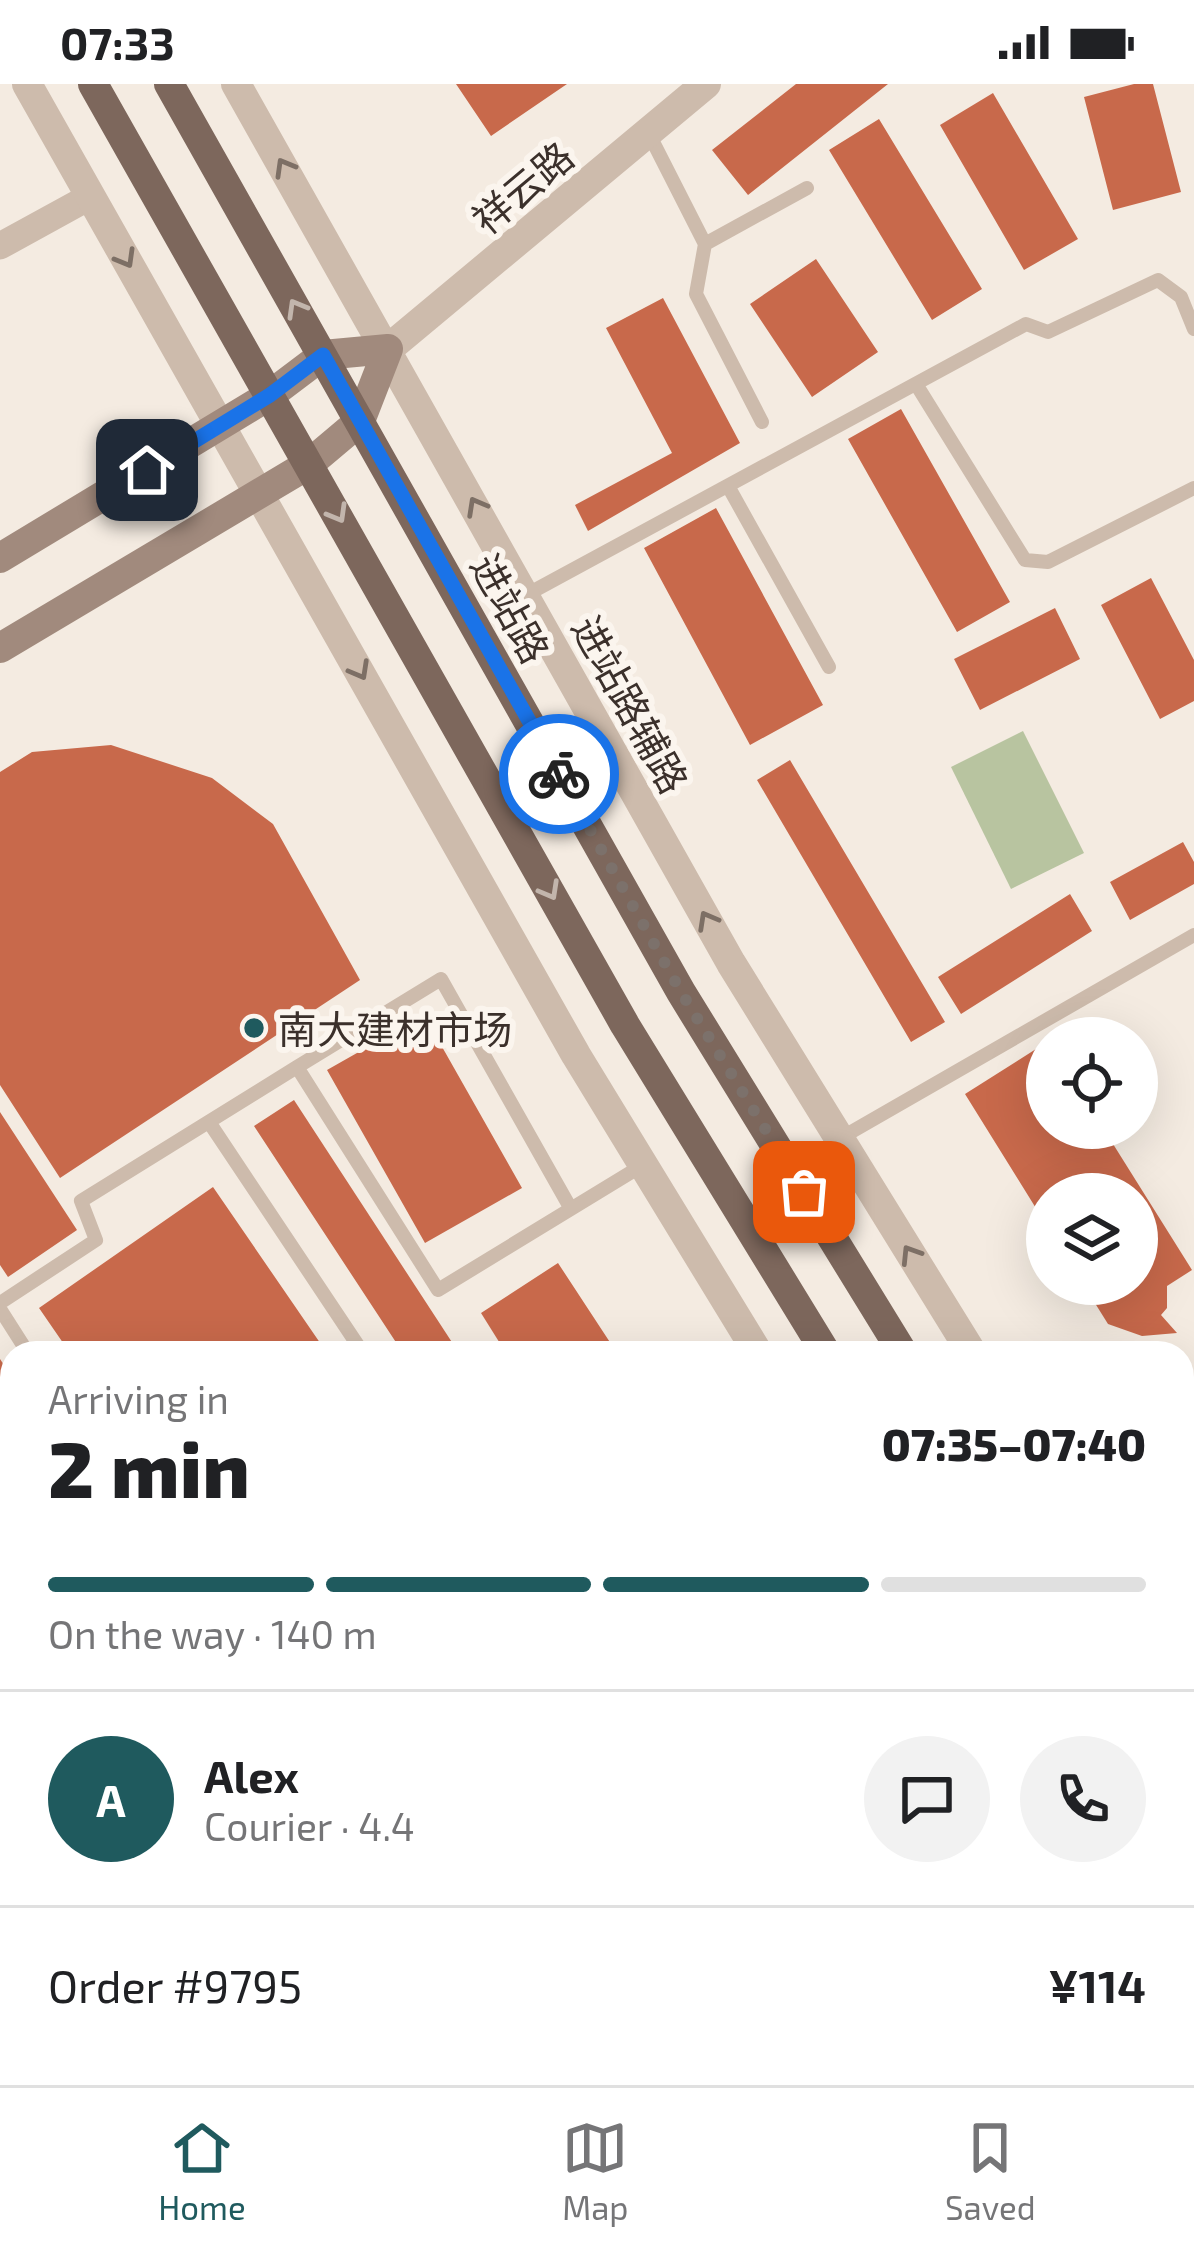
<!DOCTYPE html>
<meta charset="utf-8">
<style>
:root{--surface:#fff;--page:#f2f2f2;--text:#202124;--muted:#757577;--line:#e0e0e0;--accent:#1f5a5e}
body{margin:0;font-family:"Exo 2","Noto Sans SC",sans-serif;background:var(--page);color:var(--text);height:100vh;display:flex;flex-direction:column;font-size:45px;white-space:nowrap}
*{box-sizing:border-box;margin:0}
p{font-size:39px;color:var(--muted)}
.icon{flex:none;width:66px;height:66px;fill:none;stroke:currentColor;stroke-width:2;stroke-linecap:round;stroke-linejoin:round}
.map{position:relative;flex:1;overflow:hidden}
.panel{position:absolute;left:0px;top:1257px;width:1194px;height:744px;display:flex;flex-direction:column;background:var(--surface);border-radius:36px 36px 0 0;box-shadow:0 12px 48px #0002}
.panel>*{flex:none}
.fabs{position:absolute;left:1026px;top:933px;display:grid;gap:24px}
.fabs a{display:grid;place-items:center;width:132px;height:132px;border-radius:50%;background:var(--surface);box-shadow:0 12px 48px #0002;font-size:60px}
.pin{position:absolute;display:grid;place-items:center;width:102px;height:102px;color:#fff;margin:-51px;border-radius:24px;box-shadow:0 6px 18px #0006}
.courier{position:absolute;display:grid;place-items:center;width:120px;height:120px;margin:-60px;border:9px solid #1a73e8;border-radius:50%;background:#fff;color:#222;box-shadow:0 3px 15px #0007}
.headline em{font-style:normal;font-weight:800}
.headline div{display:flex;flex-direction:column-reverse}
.headline{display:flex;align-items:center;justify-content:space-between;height:204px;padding:0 48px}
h1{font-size:78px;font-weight:800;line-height:90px}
.bar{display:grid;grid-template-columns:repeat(4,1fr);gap:18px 12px;align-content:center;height:144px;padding:0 48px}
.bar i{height:15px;border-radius:9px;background:var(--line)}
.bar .selected{background:var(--accent)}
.bar p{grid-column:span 4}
.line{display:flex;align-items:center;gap:30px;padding:0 48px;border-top:3px solid var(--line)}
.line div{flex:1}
.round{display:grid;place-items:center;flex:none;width:126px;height:126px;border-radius:63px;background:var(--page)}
.status{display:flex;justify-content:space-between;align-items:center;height:84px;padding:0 60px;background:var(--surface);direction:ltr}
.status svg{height:33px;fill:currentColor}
.tabs{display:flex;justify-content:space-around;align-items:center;height:168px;border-top:3px solid var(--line);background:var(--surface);font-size:33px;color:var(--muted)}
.tabs a{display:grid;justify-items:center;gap:6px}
.tabs .selected{color:var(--accent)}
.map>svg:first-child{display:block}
.green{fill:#b8c4a0}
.building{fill:#c8694b}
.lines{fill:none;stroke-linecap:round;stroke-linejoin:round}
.service{stroke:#cdbbac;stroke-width:14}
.minor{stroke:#cdbbac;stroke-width:27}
.tertiary{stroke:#cdbbac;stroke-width:30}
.secondary{stroke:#a18a7d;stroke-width:30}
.primary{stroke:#7d675c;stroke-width:30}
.oneway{stroke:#7d6f65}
.oneway2{stroke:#c2b5ac}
.done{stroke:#7c716b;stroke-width:12;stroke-dasharray:0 21.6}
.route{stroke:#1a73e8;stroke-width:15}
.poi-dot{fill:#1f5a5e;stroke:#fbf5ee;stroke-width:4.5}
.labels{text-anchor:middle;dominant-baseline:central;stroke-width:12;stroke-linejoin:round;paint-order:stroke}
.street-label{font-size:39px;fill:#3b302b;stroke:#fbf5ee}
.poi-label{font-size:39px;fill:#3b302b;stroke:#fbf5ee;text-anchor:start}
</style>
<div class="status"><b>07:33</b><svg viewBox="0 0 49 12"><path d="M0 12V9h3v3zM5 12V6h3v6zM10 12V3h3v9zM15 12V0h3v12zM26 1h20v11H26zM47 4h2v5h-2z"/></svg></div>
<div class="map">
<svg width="1194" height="2001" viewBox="0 0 1194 2001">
<rect width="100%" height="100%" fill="#f4ebe1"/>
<path class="green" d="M1023,647l61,122 -73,36 -60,-122z"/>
<path class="building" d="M456,0h111l-76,52z
M796,0h92l-140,111 -36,-45z
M1134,0h19l28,108 -68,18 -29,-113z
M993,9l85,146 -54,31 -84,-145z
M879,35l103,170 -50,31 -103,-170z
M816,175l62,93 -66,45 -62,-93z
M663,214l77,145 -152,88 -13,-26 97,-52 -66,-125z
M901,325l109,193 -53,30 -109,-193z
M716,424l107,197 -73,40 -106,-197z
M1151,494l43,82v41l-34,18 -59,-114z
M1055,524l25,51 -100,51 -26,-51z
M111,661l101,33 61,46 87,156 -300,198 -60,-93v-313l32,-20z
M790,676l155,262 -34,20 -154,-262z
M1183,758l11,20v22l-64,36 -20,-38z
M1070,810l22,37 -131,83 -23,-37z
M424,931l98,173 -97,55 -98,-173z
M1047,958v86h56l89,142 -25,16v22l-6,7 16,18 -35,3 -34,-12 -25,-40h54v-90h-90v32l-82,-132z
M294,1016l165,253h-56l-149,-227z
M0,1028l77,118 -69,47 -8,-12z
M213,1103l114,166h-257l-31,-45z
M558,1179l59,90h-111l-25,-40z
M0,1275l12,18v382l-12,-19z
M138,1989h80l9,12h-80z
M241,1989h30l-16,12z
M471,1989h203l-17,12h-204z
M930,1989h46l9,12h-47z
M1067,1989h69l2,3 -13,9h-49z"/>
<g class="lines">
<path class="service" d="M648,48l57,112 -9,50 66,128
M705,160l102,-56
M916,300l109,176 23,2 146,-74
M728,402l101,181
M526,511l500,-271 22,8 110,-52 23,17 13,32
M209,1038l154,231
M839,1055l355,-204
M571,1125l-130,-230 -144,88 141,223 205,-125
M0,1219l96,-63 -15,-39 216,-134
M0,1225l28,44
M0,1704l12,18
M0,1766l12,-7
M868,1989l8,12
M818,2001l16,-12"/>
<path class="minor" d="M0,162l91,-50
M1182,1377l12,-9
M422,1989h5"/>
<path class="tertiary" d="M27,0l549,971 182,298
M236,0l495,879 241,390
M388,265l318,-265
M1182,1556l12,14
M1182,1829l12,14"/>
<path class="secondary" d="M0,474l270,-163 53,-40 65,-6 -28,72 -51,43 -309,184"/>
<path class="primary" d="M93,0l532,941 201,328
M169,0l512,908 222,361
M1182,1644l12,13
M1182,1742l12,14"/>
</g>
<defs><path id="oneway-chevron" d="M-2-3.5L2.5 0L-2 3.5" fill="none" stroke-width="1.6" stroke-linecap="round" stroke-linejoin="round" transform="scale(3)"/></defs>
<g class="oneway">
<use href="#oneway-chevron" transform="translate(284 83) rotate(-120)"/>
<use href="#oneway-chevron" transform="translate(126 175) rotate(60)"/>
<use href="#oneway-chevron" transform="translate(476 422) rotate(-119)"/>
<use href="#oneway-chevron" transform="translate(360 587) rotate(61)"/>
<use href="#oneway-chevron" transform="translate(707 836) rotate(-119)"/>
<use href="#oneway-chevron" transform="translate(910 1170) rotate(-122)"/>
</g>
<g class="oneway2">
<use href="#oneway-chevron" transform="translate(296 224) rotate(-120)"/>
<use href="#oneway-chevron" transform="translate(338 430) rotate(60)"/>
<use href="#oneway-chevron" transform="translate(550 807) rotate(61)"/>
</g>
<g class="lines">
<path class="done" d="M559,690l122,218 123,200"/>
<path class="route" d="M147,386l123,-75 53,-40 236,419"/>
</g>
<circle class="poi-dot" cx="254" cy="944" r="12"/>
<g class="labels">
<g class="street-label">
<text transform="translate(522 103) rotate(-40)">祥云路</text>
<text transform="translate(511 524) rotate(61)">进站路</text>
<text transform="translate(631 620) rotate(61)">进站路辅路</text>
</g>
<g class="poi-label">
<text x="278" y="944">南大建材市场</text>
</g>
</g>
</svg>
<div class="fabs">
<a><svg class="icon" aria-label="locate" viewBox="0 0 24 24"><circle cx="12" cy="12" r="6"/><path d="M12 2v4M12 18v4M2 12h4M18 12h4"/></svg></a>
<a><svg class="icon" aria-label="layers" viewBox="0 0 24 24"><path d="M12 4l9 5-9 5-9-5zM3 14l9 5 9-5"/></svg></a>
</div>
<div class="pin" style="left:804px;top:1108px;background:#ea580c"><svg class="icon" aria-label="bag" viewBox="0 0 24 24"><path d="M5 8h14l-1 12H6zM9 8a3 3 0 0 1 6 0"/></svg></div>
<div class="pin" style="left:147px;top:386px;background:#1f2937"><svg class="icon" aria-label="home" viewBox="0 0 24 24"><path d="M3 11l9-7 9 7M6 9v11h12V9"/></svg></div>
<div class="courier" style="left:559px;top:690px"><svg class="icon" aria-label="bike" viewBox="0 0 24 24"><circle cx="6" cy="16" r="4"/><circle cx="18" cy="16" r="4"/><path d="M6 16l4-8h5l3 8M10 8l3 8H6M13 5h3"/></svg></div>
<section class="panel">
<div class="headline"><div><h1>2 min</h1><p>Arriving in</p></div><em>07:35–07:40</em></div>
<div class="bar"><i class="selected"></i><i class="selected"></i><i class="selected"></i><i></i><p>On the way · 140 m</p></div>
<div class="line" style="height:216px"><b class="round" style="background:var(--accent);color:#fff">A</b><div><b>Alex</b><p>Courier · 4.4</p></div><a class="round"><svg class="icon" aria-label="chat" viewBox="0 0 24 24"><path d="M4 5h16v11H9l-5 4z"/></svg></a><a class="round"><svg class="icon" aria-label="phone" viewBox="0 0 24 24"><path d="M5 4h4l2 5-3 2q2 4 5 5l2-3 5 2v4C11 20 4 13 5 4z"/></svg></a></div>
<div class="line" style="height:156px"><div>Order #9795</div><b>¥114</b></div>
</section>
</div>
<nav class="tabs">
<a class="selected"><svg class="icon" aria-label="home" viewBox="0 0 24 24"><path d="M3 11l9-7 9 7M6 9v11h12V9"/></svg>Home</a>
<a><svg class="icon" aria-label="map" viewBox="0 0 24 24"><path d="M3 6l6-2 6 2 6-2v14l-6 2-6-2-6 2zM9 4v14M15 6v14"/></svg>Map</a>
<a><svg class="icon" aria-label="saved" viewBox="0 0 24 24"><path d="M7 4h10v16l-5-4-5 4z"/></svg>Saved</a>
</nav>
